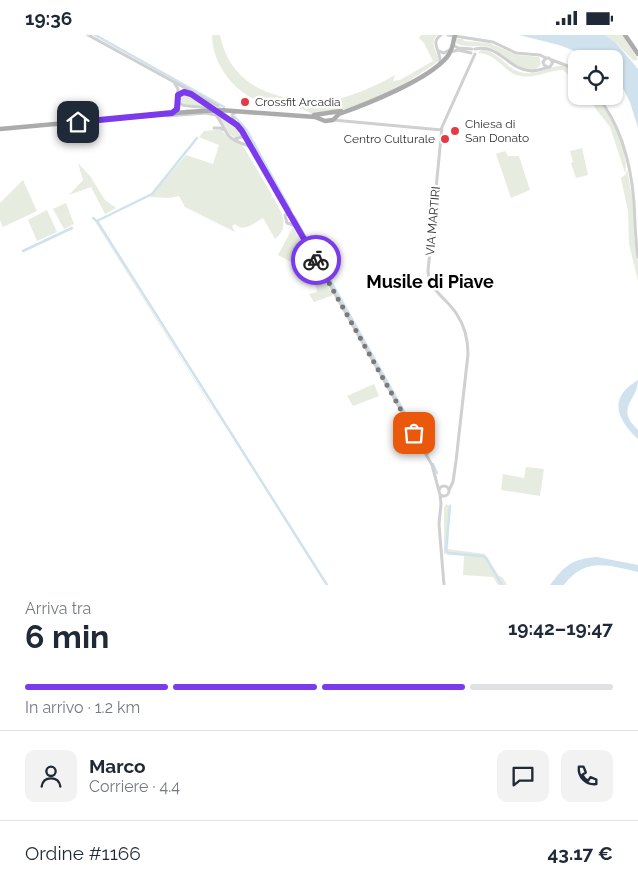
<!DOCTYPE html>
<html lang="it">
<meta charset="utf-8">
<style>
:root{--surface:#fff;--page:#f2f2f3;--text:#1f2937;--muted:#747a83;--line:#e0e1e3;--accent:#7c3aed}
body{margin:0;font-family:Raleway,sans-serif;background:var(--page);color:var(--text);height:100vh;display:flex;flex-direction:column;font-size:19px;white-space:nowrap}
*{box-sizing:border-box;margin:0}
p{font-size:16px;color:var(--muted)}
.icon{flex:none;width:28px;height:28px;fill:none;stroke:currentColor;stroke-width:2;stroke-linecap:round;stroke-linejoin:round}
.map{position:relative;height:550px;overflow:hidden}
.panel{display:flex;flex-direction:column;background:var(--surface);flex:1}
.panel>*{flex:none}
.controls{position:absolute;left:568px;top:15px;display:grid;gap:10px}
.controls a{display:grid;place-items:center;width:55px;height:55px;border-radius:10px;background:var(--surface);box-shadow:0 1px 4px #0004;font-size:25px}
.pin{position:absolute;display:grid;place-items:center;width:42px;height:42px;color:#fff;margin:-21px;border-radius:10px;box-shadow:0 2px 8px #0006}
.courier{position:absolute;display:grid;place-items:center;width:50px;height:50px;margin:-25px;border:4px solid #7c3aed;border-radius:50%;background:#fff;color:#222;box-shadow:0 1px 6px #0007}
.summary em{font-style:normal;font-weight:700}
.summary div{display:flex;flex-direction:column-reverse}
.summary{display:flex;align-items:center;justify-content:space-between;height:85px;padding:0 25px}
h1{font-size:32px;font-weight:700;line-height:38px}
.bar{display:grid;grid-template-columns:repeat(4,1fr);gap:8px 5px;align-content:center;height:60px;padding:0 25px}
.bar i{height:6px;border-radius:4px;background:var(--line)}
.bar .active{background:var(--accent)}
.bar p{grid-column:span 4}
.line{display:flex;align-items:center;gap:12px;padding:0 25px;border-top:1px solid var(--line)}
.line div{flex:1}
.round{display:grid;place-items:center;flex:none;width:52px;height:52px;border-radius:10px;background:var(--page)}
.status{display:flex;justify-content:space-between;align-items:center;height:35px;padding:0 25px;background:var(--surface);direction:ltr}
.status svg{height:14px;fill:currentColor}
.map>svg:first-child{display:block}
.green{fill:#e6ecdf}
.water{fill:#cfe2ee}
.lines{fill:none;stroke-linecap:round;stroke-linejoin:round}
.canal{stroke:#cfe2ee;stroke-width:2.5}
.minor{stroke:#d0d0d0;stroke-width:3}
.major{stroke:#ababab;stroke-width:4.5}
.major-bridge{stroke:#ababab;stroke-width:4.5}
.done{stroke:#7a7a7a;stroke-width:5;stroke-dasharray:0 9}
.route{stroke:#7c3aed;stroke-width:6}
.poi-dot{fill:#e63946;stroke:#fff;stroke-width:2}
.labels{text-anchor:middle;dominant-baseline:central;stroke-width:5;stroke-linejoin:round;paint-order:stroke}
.poi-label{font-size:12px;fill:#333;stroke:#fff;text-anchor:start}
.street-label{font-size:12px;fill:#333;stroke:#fff}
.district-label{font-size:18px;font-weight:bold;fill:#000;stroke:#fff}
</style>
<div class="status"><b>19:36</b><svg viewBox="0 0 49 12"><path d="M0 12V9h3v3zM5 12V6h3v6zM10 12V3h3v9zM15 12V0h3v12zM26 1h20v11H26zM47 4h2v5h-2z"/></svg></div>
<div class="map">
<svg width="638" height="550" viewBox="0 0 638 550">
<rect width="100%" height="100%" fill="#fff"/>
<path class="green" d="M212,0h8c9,45 45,63 87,65 9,0 19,1 27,0 19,-4 44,-15 61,-25l-2,6 7,-1 33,-19 -9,-18 -5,-5 2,-3h16c-8,10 0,15 2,26l-42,28 -50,20 -36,5c-8,-8 -33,-8 -45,-11 -29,-6 -54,-38 -54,-68z
M605,0h18l15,24 -4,2 -18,-18z
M456,4h7l1,2 25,2 28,12 22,2 2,7c-13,20 -38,-12 -50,-16 -11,-4 -25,1 -35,-5z
M482,14c19,4 25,22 43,24 21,3 31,-17 51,0v9l-13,-12c-14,0 -27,9 -42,6 -17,-2 -22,-22 -43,-23z
M183,58h4l39,26 15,12v5l-4,2c-13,-3 -13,-22 -27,-29 -10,-4 -22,0 -31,-7l-1,-5z
M588,61h8c15,21 34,51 29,77l-15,-46 -14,-18z
M216,95h5l8,8 15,6 -1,2 29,49 -1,3 2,-1c8,14 18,30 2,42l-12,-21c-9,5 -20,15 -28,6l-3,2 3,6 -50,-25 -6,-11 -9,2 -20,-1 36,-42 27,9 6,-19 -20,-8 5,-6z
M582,113l6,27 -12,3 -5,-15 2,-1 -3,-11z
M505,116l3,5h11l11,34 -19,8 -15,-44z
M78,128l12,13 15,24 11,8 -11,6 -14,-27 -22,8 14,-15z
M627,133l6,35 1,33 4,27v18l-9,-37 -1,-33 -7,-33 5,-4z
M23,145l14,31 -34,16 -3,-7v-17z
M66,168l8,21 -10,5 -11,-20z
M47,175l10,22 -20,9 -9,-21z
M94,185h1l125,200 -12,-18z
M293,192l40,68 -19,7 -5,-8 8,-2 -3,-14 3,-2 -39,-21z
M374,349l5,12 -26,10 -6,-10z
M526,432l18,2 -4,27 -39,-6 2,-16 21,4z
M446,469l4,3 -2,42 37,5 13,21 5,3 4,7h-9l-5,-8 -30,-2 1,-19 -20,-2v-46z"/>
<path class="water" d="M519,0h86l11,8 22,26v59l-8,-26 -16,-31v-12h-19l-36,-14z
M638,345c0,21 -24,27 0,50v9c-22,-21 -30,-41 0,-59z
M597,522l41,8v7c-30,-7 -53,-15 -74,13h-14c15,-20 22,-26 47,-28z"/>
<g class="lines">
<path class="canal" d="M95,0l129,72
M235,82l11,12 44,80
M294,181l134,238
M93,183l4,3 230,364
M97,186l55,-27 45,-56
M23,216l49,-23
M433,429l4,9
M450,471l-4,44 2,3 34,3 4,2 16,27"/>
<path class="minor" d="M88,0l130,71
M448,0l45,7 23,11 24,2 6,3
M453,10l5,3 14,1
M475,14c24,-6 33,21 56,22 7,0 13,-3 19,-4l3,-5 -4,-4h-3l-3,4 1,3 4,2
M438,16l6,2 7,-4
M450,17l8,-2 13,3
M552,25l18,7 6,5
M440,28c2,-11 -11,-20 1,-28
M175,49l3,5 -1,11 3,4c8,4 18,1 27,5 13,5 14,17 22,27 6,7 17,7 23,13
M188,57l49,33 5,6 47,82
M597,61c24,29 34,69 37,106 1,18 1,36 4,55
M173,78l4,-4v-7
M167,81l39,-3 9,2
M333,85l109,10
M235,87l-3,-7 4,-3
M214,93h6l5,2
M235,104l7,-2v-6
M294,187l138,243 7,26
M293,190l1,-3 -4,-8 -5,1 2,8 9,3
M439 456a5 5 0 1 1 10 0a5 5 0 1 1-10 0Z
M449,455l4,-8 3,-21 12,-107c0,-15 -3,-28 -12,-41 -9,-14 -27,-23 -28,-42l14,-144 33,-73
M440,459l1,10 -2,20 5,61"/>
<path class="major" d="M625,0l13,19
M220,75l95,7 10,4 8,-1 6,-6c28,-10 89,-34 108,-57 4,-5 6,-12 7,-18
M314,80l27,-4
M0,94l187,-17"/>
<path class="major-bridge" d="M454,4l1,-4
M187,77l33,-2"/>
</g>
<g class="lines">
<path class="done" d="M316,225l98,173"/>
<path class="route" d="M78,87l94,-9 5,-4 1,-14 6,-3 7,2 46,31 5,6 74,129"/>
</g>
<g class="poi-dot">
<circle cx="245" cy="67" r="5"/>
<circle cx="455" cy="96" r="5"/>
<circle cx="445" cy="104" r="5"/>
</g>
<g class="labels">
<g class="poi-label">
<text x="255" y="67">Crossfit Arcadia</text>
<text x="465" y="89">Chiesa di<tspan x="465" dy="14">San Donato</tspan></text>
<text x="435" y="104" text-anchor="end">Centro Culturale</text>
</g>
<g class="street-label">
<text transform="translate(433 186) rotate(-85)">VIA MARTIRI</text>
</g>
<g class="district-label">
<text x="430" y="246">Musile di Piave</text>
</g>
</g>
</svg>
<div class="controls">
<a><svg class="icon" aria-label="locate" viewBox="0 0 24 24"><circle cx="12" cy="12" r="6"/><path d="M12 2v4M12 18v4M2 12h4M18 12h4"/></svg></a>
</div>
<div class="pin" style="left:414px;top:398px;background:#ea580c"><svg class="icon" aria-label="bag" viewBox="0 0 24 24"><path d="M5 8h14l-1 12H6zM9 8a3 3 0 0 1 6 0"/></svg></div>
<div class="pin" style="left:78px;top:87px;background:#1f2937"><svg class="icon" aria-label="home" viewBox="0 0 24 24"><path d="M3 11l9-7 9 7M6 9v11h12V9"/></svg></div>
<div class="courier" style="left:316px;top:225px"><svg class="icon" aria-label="bike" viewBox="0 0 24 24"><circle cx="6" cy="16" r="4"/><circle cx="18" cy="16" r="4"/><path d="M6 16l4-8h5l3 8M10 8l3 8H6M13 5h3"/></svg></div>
</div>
<section class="panel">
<div class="summary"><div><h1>6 min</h1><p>Arriva tra</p></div><em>19:42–19:47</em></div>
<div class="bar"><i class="active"></i><i class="active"></i><i class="active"></i><i></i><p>In arrivo · 1.2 km</p></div>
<div class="line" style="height:90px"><a class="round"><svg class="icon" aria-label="person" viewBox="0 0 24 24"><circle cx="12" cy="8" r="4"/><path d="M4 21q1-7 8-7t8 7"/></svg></a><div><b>Marco</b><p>Corriere · 4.4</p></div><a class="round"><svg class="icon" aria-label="chat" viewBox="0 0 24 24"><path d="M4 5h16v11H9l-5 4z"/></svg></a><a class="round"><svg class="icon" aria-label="phone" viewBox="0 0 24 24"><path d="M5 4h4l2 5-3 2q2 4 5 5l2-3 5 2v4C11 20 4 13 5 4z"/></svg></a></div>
<div class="line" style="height:65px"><div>Ordine #1166</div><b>43.17 €</b></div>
</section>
